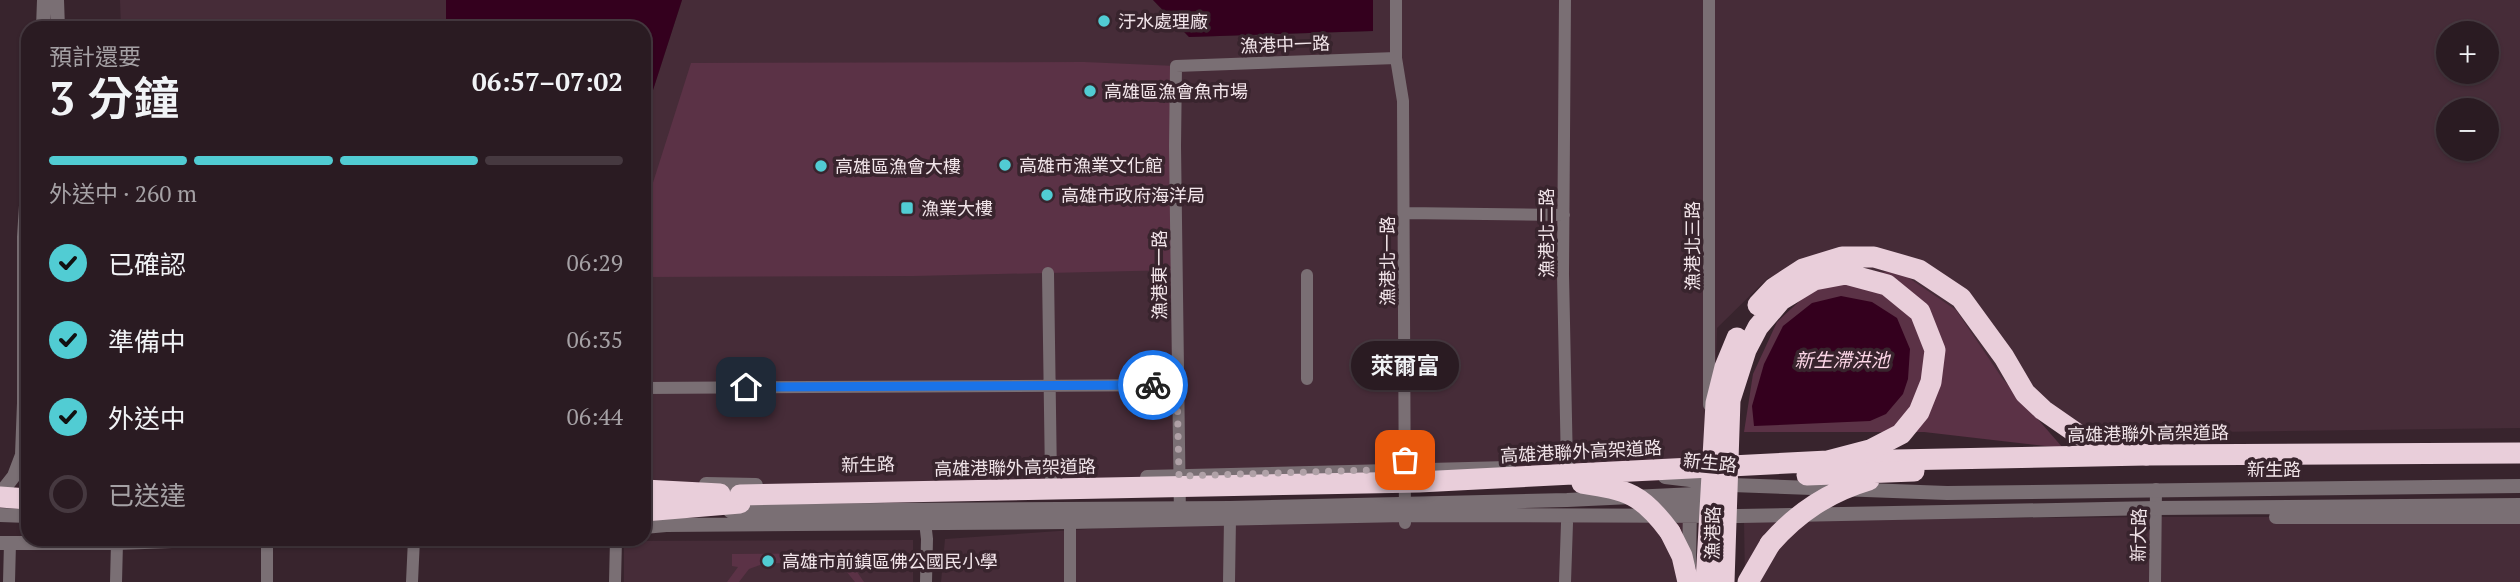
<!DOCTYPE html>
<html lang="zh-TW">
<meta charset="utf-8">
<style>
:root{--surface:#2a1b22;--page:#36282f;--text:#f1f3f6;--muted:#a5a1a5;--line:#463940;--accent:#51ccd3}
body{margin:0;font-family:"PT Serif","Noto Sans TC",serif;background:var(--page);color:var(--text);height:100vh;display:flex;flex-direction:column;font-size:26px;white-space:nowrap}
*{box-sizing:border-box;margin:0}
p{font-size:23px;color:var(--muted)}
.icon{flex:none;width:38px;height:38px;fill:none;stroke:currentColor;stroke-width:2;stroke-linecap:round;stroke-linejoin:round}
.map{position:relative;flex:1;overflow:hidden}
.drawer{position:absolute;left:21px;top:21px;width:630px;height:525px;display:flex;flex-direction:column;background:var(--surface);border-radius:21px;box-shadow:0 2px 5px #0004,0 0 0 2px var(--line)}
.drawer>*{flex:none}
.buttons{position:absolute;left:2436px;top:21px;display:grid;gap:14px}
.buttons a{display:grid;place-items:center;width:63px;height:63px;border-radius:50%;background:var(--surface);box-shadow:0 2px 5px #0004,0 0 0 2px var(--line);font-size:35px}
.pin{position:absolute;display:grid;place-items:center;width:60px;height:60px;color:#fff;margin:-30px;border-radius:14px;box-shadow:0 4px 10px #0006}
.courier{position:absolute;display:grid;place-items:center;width:70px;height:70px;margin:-35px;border:5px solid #1a73e8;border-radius:50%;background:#fff;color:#222;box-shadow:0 2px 9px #0007}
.bubble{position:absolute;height:49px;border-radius:24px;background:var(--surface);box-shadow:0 2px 5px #0004,0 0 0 2px var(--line);font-size:23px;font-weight:600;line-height:49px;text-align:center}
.headline em{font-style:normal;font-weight:600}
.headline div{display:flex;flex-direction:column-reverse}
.headline{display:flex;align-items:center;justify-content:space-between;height:119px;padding:0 28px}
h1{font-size:46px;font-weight:600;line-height:52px}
.bar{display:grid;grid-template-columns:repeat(4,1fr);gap:10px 7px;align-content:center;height:84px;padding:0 28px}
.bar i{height:9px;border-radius:5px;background:var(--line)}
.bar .active{background:var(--accent)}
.bar p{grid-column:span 4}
ol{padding:0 28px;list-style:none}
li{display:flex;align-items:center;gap:21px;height:77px}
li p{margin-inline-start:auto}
li .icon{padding:7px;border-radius:50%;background:var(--accent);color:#111;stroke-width:4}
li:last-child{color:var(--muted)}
li i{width:38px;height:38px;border:4px solid var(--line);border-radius:50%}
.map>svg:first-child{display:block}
.built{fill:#462c38;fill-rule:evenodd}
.green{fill:#5b3246}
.water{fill:#34001e}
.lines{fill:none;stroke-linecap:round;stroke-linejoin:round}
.minor{stroke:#7a6f74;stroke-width:12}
.tertiary{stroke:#7a6f74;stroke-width:14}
.motorway{stroke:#e9ceda;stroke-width:21}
.motorway-bridge{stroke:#e9ceda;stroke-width:21}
.done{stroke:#b0a1a7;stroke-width:7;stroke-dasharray:0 12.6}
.route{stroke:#1a73e8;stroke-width:9}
.poi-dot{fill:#51ccd3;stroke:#38242d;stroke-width:2.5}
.labels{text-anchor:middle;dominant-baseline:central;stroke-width:7;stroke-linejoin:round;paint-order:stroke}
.poi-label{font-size:18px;fill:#f1e4e9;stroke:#38242d;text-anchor:start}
.street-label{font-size:18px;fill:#f1e4e9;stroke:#38242d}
.water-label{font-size:19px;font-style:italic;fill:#fdd6e7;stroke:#38242d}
</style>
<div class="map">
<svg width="2520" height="582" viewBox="0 0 2520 582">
<rect width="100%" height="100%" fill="#38242d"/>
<path class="built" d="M120,0h326v28h-325z
M682,0h471l36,37 184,-6v-31h1147v428l-382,5 -83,-10 -243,-153 -44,8 -51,50 -5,152 -1068,20v-382zM2448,33h39v39h-39zM2448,110h39v39h-39z
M1690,515l-1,67h-748l4,-43 285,-20z
M2156,517h364v65h-775l-1,-62z
M913,540v42h-289v-41z"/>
<path class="green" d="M1084,62l92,4v204l-262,6 -270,1v-66l47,-148z
M1897,270l59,40 46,68 61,70 -139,-16h-180l9,-58 24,-52 42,-39z
M896,553l-1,9 -44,1 13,19h-9l-9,-11 -11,-7 -70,-1 -16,6 -10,13h-12l11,-15 -6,-1v-12z"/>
<path class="water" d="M446,0h236l-38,118v-90h-198z
M1153,0h220v31l-184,6z
M1841,296l31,6 25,16 13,31 -2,30 -5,15 -17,20 -16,7 -116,5 -2,-20 12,-42 19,-38 29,-23z"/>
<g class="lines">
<path class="minor" d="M1396,0v58l7,43 2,422
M1565,0l-2,274 4,193
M1404,213l160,2
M1048,273l3,206
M1307,275v104
M644,388l533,-3
M1709,405v-405
M924,513l3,26 -1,43
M1180,518l-5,-372 1,-80 220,-8
M9,582l1,-39
M116,582l1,-39
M267,582v-43
M412,582l2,-43
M615,582l1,-43
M1070,582v-69
M1229,582l1,-63
M1565,582l2,-59
M2155,582l1,-93"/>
<path class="tertiary" d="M57,0l1,28
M43,28l1,-28
M1147,477l361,-9
M1665,477l67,8 215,8 573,-7
M706,484l50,1
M0,494l14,-18 8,-21 2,-52v-166l4,-63
M1663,507c16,-1 38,3 45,-14
M730,511l500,-3 337,-8 150,-7
M0,515l28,1
M2276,517h244
M644,527l22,-2 404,-3 335,-7 334,1 417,-8 364,-3
M0,543h117l110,-4
M1689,565l1,-57"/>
<path class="motorway" d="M1844,461l302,-6 374,-2
M644,490l76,4
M644,511l96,-8
M1670,532l12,24 6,26
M1748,582l22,-38"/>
<path class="motorway-bridge" d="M1758,305l16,-17 29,-19 39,-12h32l45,13 42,28 43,59 21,36 18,17 36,25 67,20
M1807,475l107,-4
M1582,483c46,7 60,11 88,49
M740,495l679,-13 409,-21 42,-11 31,-16 18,-22 12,-30 4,-32 -15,-38 -33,-27 -41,-11 -32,6 -33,20 -23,27 -12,23 -16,50 -6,182
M0,497l28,2
M1770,544c28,-32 59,-52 99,-64
M1706,582l10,-179 9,-36 12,-29"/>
</g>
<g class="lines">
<path class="done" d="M1153,385h24l2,91 225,-7 1,-9"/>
<path class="route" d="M746,387l407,-2"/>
</g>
<g class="poi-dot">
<circle cx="1104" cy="21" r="7"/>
<circle cx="1090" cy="91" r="7"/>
<circle cx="1005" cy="165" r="7"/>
<circle cx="821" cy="166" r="7"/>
<circle cx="1047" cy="195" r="7"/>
<rect x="900" y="201" width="14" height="14" rx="3.5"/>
<circle cx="768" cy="561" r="7"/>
</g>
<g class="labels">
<g class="poi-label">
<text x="1118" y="21">汙水處理廠</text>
<text x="1104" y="91">高雄區漁會魚市場</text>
<text x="1019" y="165">高雄市漁業文化館</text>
<text x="835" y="166">高雄區漁會大樓</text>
<text x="1061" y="195">高雄市政府海洋局</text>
<text x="921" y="208">漁業大樓</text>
<text x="782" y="561">高雄市前鎮區佛公國民小學</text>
</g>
<g class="street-label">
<text transform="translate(1285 44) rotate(-2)">漁港中一路</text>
<text transform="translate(1546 233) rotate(-90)">漁港北二路</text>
<text transform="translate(1692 246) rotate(-90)">漁港北三路</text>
<text transform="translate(1387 261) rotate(-90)">漁港北一路</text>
<text transform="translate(1159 275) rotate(-90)">漁港東一路</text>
<text transform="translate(2148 433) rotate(-1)">高雄港聯外高架道路</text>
<text transform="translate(1581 451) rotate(-3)">高雄港聯外高架道路</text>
<text transform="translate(1710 462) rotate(6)">新生路</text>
<text transform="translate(868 464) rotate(-1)">新生路</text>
<text transform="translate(1015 467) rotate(-1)">高雄港聯外高架道路</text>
<text x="2274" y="469">新生路</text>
<text transform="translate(1712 533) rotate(-89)">漁港路</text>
<text transform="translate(2138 535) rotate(-89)">新大路</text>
</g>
<g class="water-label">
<text x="1842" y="359">新生滯洪池</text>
</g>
</g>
</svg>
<div class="buttons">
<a>+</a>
<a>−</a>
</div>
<div class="pin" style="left:1405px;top:460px;background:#ea580c"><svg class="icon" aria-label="bag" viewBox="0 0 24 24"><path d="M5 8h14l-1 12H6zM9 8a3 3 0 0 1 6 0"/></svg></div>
<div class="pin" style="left:746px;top:387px;background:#1f2937"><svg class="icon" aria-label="home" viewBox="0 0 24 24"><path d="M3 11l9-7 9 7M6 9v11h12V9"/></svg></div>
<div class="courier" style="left:1153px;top:385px"><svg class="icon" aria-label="bike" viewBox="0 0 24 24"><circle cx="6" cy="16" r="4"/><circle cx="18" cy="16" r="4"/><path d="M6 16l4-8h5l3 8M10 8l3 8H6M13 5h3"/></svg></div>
<div class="bubble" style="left:1351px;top:341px;width:108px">萊爾富</div>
<section class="drawer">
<div class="headline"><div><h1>3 分鐘</h1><p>預計還要</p></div><em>06:57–07:02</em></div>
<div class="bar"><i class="active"></i><i class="active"></i><i class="active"></i><i></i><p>外送中 · 260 m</p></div>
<ol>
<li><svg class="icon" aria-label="check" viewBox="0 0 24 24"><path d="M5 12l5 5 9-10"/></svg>已確認<p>06:29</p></li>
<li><svg class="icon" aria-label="check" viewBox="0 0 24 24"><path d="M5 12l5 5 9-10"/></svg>準備中<p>06:35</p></li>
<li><svg class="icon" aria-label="check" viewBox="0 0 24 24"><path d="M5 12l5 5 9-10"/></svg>外送中<p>06:44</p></li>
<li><i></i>已送達</li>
</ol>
</section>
</div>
